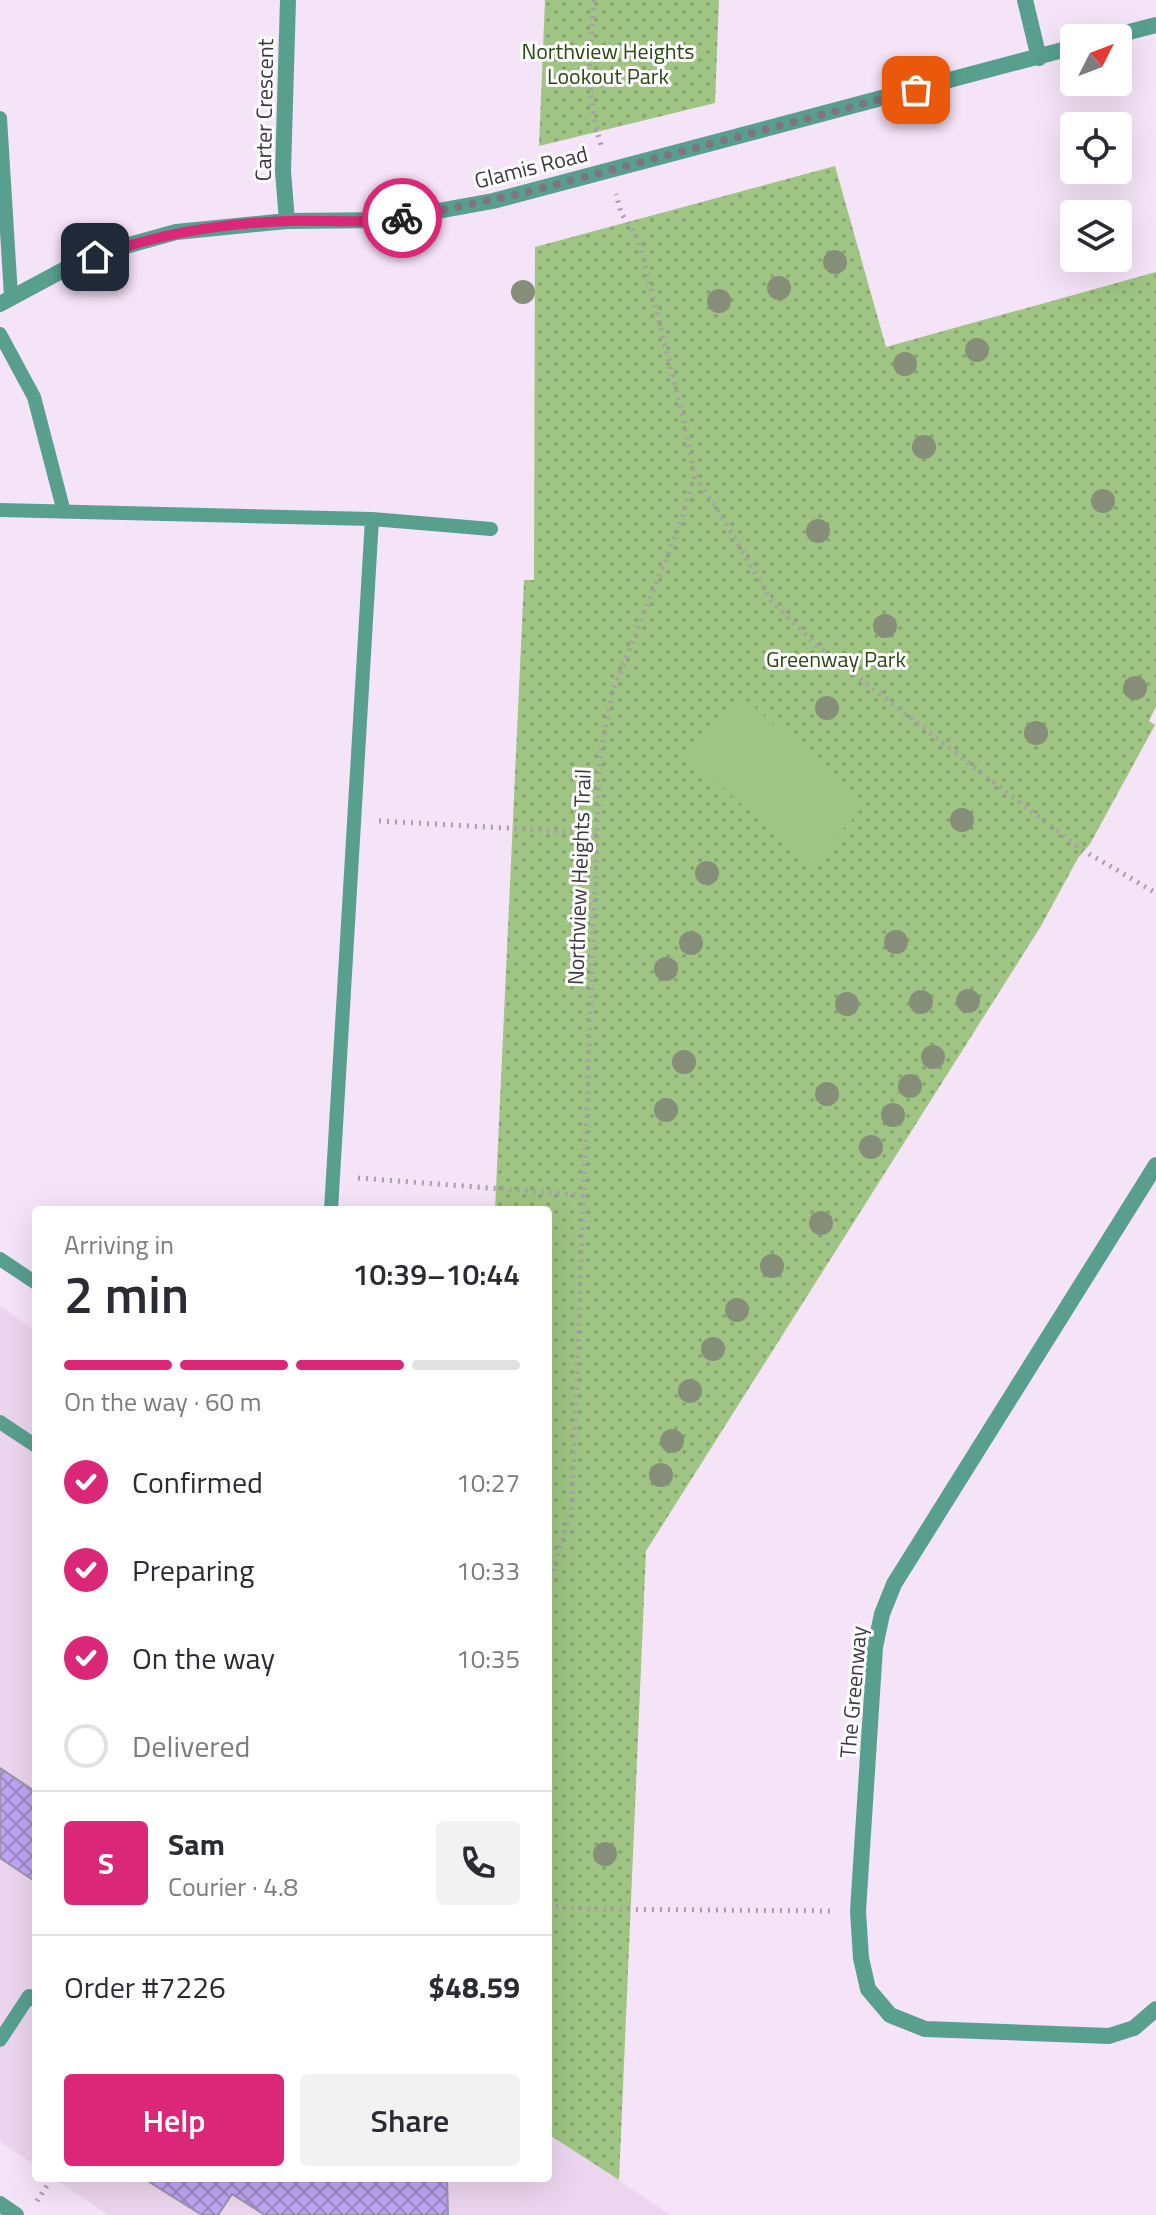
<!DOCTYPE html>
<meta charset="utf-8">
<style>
:root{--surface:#fff;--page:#f2f2f3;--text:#2b2b33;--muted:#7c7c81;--line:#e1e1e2;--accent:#db2777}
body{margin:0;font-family:"Titillium Web",sans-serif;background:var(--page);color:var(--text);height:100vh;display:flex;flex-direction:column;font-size:30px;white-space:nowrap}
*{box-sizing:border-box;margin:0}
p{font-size:26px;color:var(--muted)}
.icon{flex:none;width:44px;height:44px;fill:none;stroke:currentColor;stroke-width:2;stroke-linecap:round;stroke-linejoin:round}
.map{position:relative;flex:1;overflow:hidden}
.details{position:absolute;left:32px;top:1206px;width:520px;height:976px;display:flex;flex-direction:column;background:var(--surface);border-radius:8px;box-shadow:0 8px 32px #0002}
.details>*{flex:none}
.needle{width:52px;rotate:48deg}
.controls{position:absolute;left:1060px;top:24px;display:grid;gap:16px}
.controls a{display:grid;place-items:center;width:72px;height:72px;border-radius:8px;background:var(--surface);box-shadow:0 8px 32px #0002;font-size:40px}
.pin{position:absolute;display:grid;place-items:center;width:68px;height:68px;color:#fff;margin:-34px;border-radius:16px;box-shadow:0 4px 12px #0006}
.courier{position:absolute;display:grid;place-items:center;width:80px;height:80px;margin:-40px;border:6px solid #db2777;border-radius:50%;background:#fff;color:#222;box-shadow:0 2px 10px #0007}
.overview em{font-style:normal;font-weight:600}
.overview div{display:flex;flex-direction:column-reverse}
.overview{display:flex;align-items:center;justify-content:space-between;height:136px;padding:0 32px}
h1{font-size:52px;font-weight:600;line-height:60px}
.bar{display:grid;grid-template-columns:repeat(4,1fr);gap:12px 8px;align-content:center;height:96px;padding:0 32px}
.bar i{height:10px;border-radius:6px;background:var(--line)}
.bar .on{background:var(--accent)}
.bar p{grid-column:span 4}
.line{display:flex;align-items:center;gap:20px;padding:0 32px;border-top:2px solid var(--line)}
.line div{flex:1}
.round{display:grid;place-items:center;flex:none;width:84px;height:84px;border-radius:8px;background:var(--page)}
ol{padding:0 32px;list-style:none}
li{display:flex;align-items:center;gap:24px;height:88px}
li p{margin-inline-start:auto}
li .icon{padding:8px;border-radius:50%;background:var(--accent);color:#fff;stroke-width:4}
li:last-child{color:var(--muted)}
li i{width:44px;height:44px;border:4px solid var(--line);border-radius:50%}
.cta{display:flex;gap:16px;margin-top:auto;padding:16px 32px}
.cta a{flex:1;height:92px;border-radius:8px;background:var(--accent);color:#fff;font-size:32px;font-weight:600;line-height:92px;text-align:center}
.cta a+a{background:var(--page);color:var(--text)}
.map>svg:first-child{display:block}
.built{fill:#ecd6ef}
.park{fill:url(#park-dots)}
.pitch{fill:#9fc483}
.building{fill:url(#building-cross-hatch);stroke:#9a94aa;stroke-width:2}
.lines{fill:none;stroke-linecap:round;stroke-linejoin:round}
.path{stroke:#a99baa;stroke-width:5;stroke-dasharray:2 6;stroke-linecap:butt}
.service{stroke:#589f8e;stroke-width:14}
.minor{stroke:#589f8e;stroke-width:16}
.tertiary{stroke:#589f8e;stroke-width:16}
.tree{fill:#868e7a}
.done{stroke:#7f7480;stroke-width:8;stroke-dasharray:0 14.4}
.route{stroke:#db2777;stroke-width:10}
.labels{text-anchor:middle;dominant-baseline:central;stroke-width:6;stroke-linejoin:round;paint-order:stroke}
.park-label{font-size:22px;fill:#2c4813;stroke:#fff}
.street-label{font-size:22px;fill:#3f3840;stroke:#fff}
</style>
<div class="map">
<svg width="1156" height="2215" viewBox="0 0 1156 2215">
<defs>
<pattern id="park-dots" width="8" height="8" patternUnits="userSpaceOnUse" patternTransform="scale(2)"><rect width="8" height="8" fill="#9fc483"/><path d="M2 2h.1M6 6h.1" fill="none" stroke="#83a06d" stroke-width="1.8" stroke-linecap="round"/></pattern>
<pattern id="building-cross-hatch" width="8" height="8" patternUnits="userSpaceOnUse" patternTransform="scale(2)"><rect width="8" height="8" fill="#bfa6f3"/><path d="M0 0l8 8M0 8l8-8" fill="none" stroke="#9d88c6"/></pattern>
</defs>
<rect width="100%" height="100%" fill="#f5e3f7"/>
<path class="built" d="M0,1306l36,25v835l-36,-25z
M548,2134l123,81h-563l-54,-37h494z"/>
<path class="park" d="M545,0h174l-4,103 -176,43z
M835,166l51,181 270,-75v434l-7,15 6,4 -65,119 -12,14 -37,68 -395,625 -27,629 -71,-46v-924h-53l29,-630h10l1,-333z"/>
<path class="pitch" d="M741,695l124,110 -54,61 -124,-110z"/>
<path class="building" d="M0,1768l36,24v90l-36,-24z
M143,2178h304l1,37h-183l-33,-21 -14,21h-16z"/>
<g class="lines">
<path class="path" d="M594,0c-4,54 -9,93 7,145
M695,477l29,43 47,80 44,44 264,204 77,45
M379,821l217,12
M358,1178l225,17
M548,1586l24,-79 28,-751 13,-66 68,-168 13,-46 -9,-51 -47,-187 -17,-25 -5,-19
M548,1906l42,3 243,2
M37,2201l15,-23"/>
<path class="service" d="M0,118l11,178
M0,334l34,63 30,115
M0,510l372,9 119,10
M331,1210l41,-691
M0,1259l36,24
M0,1422l36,24
M0,2040l29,-44 7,5"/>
<path class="minor" d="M1025,0l14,58
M1106,38l50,-13
M287,221l-4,-50 5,-171
M0,304l67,-36 55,-21 54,-15 111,-11 101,-1 105,-19 581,-154
M1156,1165l-262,419 -12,30 -7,33 -17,264 3,47 7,31 22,26 35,14 184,7 25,-8 22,-19"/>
<path class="tertiary" d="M0,2204l16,11"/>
</g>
<g class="tree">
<circle cx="835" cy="262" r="12"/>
<circle cx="779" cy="288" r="12"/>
<circle cx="523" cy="292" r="12"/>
<circle cx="719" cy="301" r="12"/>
<circle cx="977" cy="350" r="12"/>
<circle cx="905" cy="364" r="12"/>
<circle cx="924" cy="447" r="12"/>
<circle cx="1103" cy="501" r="12"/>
<circle cx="818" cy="531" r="12"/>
<circle cx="885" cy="626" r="12"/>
<circle cx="1135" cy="688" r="12"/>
<circle cx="827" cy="708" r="12"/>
<circle cx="1036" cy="733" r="12"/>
<circle cx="962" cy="820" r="12"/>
<circle cx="707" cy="873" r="12"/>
<circle cx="896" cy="942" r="12"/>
<circle cx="691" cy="943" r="12"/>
<circle cx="666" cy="969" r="12"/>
<circle cx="968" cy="1001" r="12"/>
<circle cx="921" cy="1002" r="12"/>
<circle cx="847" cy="1004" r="12"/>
<circle cx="933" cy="1057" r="12"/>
<circle cx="684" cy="1062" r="12"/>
<circle cx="910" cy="1086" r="12"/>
<circle cx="827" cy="1094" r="12"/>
<circle cx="666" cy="1110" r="12"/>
<circle cx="893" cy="1115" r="12"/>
<circle cx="871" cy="1147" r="12"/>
<circle cx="821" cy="1223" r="12"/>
<circle cx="772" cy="1266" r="12"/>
<circle cx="737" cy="1310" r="12"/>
<circle cx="713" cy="1349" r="12"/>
<circle cx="690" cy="1391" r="12"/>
<circle cx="672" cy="1441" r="12"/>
<circle cx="661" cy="1475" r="12"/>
<circle cx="605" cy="1854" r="12"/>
</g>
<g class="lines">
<path class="done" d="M402,218l117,-24 397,-104"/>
<path class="route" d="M95,257c62,-23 128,-34 195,-36 37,-1 75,3 112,-3"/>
</g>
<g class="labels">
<g class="park-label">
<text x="608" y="51">Northview Heights<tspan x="608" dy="25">Lookout Park</tspan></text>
<text x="836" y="659">Greenway Park</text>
</g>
<g class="street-label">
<text transform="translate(264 110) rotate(-89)">Carter Crescent</text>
<text transform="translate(531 167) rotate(-14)">Glamis Road</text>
<text transform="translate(579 877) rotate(-88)">Northview Heights Trail</text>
<text transform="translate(853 1692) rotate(-85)">The Greenway</text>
</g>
</g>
</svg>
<div class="controls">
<a><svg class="needle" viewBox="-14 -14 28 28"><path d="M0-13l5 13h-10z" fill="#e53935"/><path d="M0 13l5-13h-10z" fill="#7c7c81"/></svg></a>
<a><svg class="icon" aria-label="locate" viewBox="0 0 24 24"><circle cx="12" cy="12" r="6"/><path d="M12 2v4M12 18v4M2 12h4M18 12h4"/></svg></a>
<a><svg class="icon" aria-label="layers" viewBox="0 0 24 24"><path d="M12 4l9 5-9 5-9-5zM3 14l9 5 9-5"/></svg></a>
</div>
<div class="pin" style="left:916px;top:90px;background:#ea580c"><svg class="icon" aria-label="bag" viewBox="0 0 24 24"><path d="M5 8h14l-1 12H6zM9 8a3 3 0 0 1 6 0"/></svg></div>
<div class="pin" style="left:95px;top:257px;background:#1f2937"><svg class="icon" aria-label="home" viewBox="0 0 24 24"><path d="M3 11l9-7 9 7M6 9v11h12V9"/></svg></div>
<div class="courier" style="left:402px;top:218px"><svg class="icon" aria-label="bike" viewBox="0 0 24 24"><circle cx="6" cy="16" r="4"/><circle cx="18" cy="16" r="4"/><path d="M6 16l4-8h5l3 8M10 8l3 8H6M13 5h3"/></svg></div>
<section class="details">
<div class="overview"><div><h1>2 min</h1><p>Arriving in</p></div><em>10:39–10:44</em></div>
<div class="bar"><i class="on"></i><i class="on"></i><i class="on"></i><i></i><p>On the way · 60 m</p></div>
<ol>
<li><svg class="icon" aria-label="check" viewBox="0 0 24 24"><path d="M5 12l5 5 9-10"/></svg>Confirmed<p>10:27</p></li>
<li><svg class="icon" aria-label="check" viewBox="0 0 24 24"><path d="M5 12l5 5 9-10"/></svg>Preparing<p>10:33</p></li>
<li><svg class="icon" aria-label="check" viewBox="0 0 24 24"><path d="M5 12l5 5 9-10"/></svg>On the way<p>10:35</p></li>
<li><i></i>Delivered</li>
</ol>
<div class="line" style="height:144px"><b class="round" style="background:var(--accent);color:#fff">S</b><div><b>Sam</b><p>Courier · 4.8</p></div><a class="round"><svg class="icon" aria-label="phone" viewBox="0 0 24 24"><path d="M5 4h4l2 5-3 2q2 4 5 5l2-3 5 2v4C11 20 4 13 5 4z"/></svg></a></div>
<div class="line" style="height:104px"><div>Order #7226</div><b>$48.59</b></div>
<div class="cta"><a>Help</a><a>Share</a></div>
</section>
</div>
